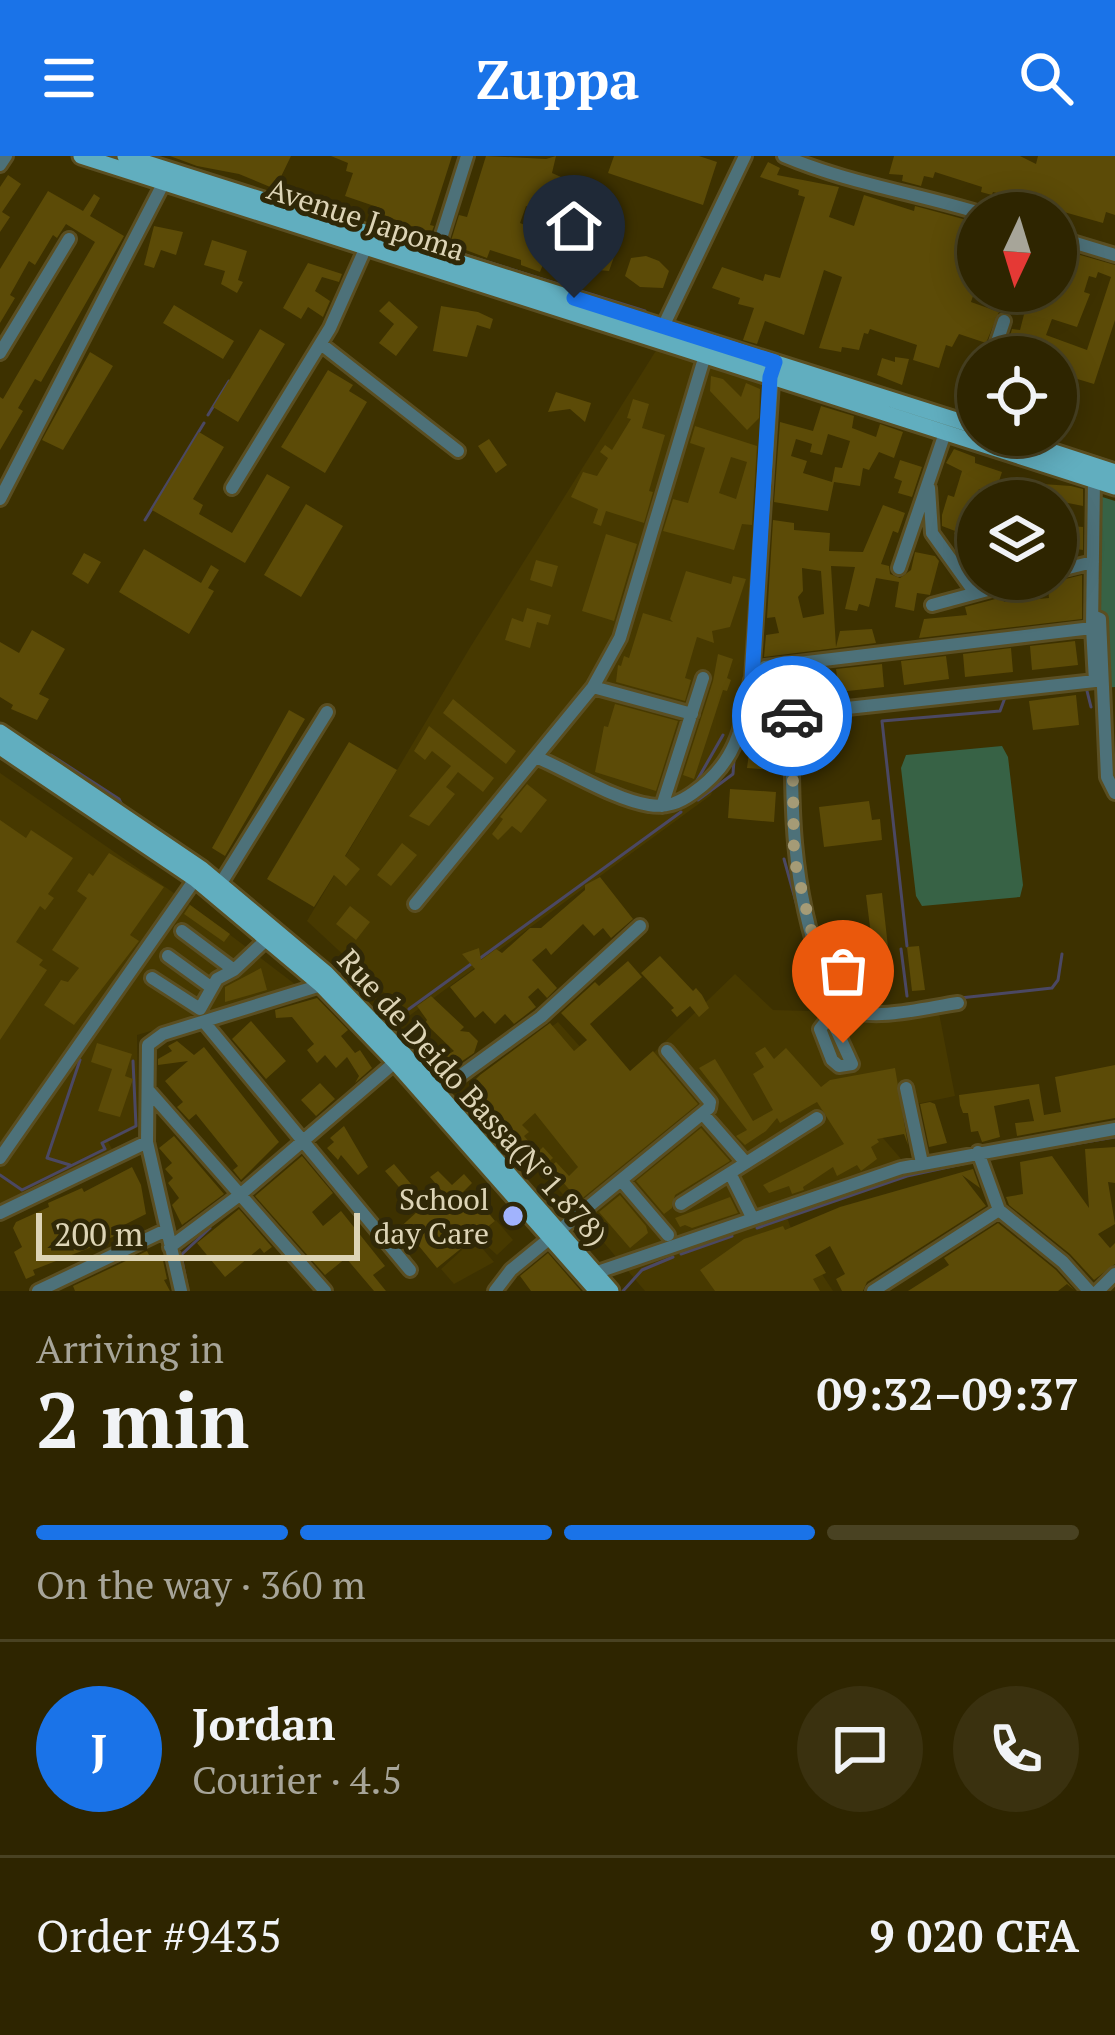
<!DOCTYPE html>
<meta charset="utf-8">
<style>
:root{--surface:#2e2500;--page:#3a310f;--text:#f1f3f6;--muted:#a7a599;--line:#494222;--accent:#1a73e8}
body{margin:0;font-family:"PT Serif",serif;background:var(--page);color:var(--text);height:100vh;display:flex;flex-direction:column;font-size:45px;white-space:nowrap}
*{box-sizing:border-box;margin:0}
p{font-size:39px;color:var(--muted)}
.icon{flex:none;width:66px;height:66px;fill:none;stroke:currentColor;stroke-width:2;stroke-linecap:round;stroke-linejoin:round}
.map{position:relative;height:1135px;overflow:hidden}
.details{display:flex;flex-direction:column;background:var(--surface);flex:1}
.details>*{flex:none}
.needle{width:78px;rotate:184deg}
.tools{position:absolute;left:957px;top:36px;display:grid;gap:24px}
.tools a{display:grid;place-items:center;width:120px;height:120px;border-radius:50%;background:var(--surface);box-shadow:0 6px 30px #0003,0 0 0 3px var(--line);font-size:60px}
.scale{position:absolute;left:36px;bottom:30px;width:324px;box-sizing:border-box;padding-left:12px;border:6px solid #ddd4b6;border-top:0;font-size:33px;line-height:42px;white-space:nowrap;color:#ddd4b6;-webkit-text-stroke:9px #302807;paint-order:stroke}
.pin{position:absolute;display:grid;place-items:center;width:102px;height:102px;color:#fff;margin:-123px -51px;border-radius:50% 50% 50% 0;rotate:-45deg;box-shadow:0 0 12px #0007}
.pin .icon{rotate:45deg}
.courier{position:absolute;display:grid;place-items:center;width:120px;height:120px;margin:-60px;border:9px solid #1a73e8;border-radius:50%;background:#fff;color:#222;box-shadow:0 3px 15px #0007}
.headline em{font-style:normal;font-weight:700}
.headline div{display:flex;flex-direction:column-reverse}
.headline{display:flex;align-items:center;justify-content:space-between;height:204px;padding:0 36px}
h1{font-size:78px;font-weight:700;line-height:90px}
.bar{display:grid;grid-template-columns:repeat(4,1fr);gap:18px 12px;align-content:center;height:144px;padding:0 36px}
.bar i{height:15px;border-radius:9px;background:var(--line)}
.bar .selected{background:var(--accent)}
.bar p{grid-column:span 4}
.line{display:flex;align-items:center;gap:30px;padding:0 36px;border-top:3px solid var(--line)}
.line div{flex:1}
.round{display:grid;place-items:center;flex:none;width:126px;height:126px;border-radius:63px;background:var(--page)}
header{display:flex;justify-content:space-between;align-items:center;height:156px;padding:0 36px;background:var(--accent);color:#fff;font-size:54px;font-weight:700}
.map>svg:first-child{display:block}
.built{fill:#473900}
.green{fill:#376245}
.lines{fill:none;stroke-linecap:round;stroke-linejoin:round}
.stream{stroke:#4b4863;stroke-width:3}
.building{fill:#5c4b07;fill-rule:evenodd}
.minor-casing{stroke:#5a4e21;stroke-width:18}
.major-casing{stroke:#5a4e21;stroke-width:21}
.minor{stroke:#4d7179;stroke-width:12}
.major{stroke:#61aebf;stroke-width:15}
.done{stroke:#a59b76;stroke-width:12;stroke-dasharray:0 21.6}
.route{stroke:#1a73e8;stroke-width:15}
.poi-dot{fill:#a1b3fd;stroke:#302807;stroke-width:4.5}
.labels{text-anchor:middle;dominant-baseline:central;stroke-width:10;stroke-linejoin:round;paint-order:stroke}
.street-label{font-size:30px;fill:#ddd4b6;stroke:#302807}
.poi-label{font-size:30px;fill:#ddd4b6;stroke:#302807;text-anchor:end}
</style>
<header><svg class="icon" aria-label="menu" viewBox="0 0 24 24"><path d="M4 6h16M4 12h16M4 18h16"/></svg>Zuppa<svg class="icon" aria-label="search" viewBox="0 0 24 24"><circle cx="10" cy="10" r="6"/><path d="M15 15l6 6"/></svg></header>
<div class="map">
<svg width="1115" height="1135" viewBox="0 0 1115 1135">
<rect width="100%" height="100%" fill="#3d3100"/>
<path class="built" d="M657,193l113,33 -27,329 -32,84 -302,221 -102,-95 164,-275z
M0,617l184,127 116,88 -163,47 1,92 -30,15 4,7 -112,57z
M735,818l38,36 71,2 40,9 55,-8 16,83 -92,19 39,45 -118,48 6,18 43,65h-188l-175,-206 88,-63 59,66z
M496,1064l17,20 -16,15 -12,-11 -3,4 12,14 -40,22 -13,-15 21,-19 -15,-18 7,-6 16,17z"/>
<path class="green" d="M1096,339l19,6v186l-11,1 -9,-70z
M1002,590l6,11 15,128 -3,12 -98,9 -6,-10 -15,-128 5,-13z"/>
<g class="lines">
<path class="stream" d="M296,46l93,29
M407,81l27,9
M443,92l202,63
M857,224l60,19
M949,253l15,5
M208,259l21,-34
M977,263h1
M1028,279l87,28
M145,364l59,-97
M1086,531l5,20
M47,601l4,-2 68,44 3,6
M695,628l28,-49
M698,644l35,-26 1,-14
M784,703l19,68
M907,790l-25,-225 118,-10 6,-16
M901,793l6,47
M811,797l13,36
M479,803l202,-147
M831,820l18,27
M960,842l92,-10 6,-8 4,-26
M409,853l62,-45
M141,972l2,-82
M1050,992l65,-11
M988,1003l40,-7
M70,1009l-23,-7 33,-98
M0,1019l22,15 83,-41 -3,-6 34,-17 -3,-65
M757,1072l150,-52 60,-13
M681,1098l51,-18
M188,1135l-7,-36 29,-27
M623,1135l19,-21 31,-13"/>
</g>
<path class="building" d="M170,0h121l-16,33 -36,-15 -42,-8z
M331,0h121l-22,69 4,1 -3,8 -52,-21 1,-5 -35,-12 8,-23 -7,-2 2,-8z
M486,0l60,3 10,-3 -4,17 27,12 -8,20 -19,-8 -7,16 -19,-7 -6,17 17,7 -7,18 17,6 -7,18 -19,-7v-5l-31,-10 -3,8 -37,-14 9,-29 8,2z
M614,0h85l18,6 -14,43 -95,-32z
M894,0h126l16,8 2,-8h77v59l-9,-3 -3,11 -110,-31 -1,3 -11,-3 1,-5 -47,-15 -2,6 -9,-2 -3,10 -19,-5 1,-6 -14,-1z
M768,6l12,6 -3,7 62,12 -10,30 25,9 10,-31 50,16 1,-5 63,17v58l-7,21 28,10 -13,31 -27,-9 -7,13 -6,-2 -7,23 -26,-8 4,-15 -47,-16 -2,5 -4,-1 -5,17 -17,-3 -1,5 -22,-4 23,-71 -18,-7 -20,65 -39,-14 -8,23 -14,-4 11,-32 -16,-4 2,-6 -28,-10 10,-21 41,14 2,-7 15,4 25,-81 -7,-2 1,-5 -39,-13z
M8,19l13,9 -19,28 8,5 -10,15v-45z
M48,35l35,20 11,-17 6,4 -10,18 34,20 -83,146 -6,-3 -17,29 5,3 -23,39v-53l3,2 92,-157 -29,-18 -9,14 -4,-3 -18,30 -6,-4 -19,34 5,3 -15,25v-54z
M154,70l29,6 -7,23 -15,-5 -7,18 -10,-3z
M592,82l13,5 10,11 -6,17 -23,-2 -15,-11 5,-17z
M212,84l35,11 -9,29 5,2 -6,11 -16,-9 4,-13 -21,-6z
M1056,92l59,17v55l-21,64 -30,-9 -7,18 -1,-36h-27l-23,-8 6,-20 8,1 10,-39h26zM1098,116l13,5 -24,73 -41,-15 6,-16 25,8 13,-33 -6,-2 5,-16 7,2z
M646,100l13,5 10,10 -6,17 -23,-1 -15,-11 6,-18z
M308,107l34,11 -3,8 -17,-5 -7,14 15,10 -7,16 -15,-10 -7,12 -18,-11z
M389,145l29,26 -22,29 -17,-13 15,-19 -15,-13z
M174,149l60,36 -11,18 -60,-36z
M441,150l37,6 15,7 -3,10 -13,-4 -10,32 -34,-6z
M260,173l25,15 -47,78 -25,-15z
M90,196l23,14 -50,84 -21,-10z
M895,201l14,2 -7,26 -25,-10 5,-17 13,4z
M328,214l25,15 -4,6 18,11 -42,71 -44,-26z
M711,220l12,3 18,18 5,-14 14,6 -1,29 -12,12 -37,-39z
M556,236l35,11 -6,19 -15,-13 -22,3z
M633,243l16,5 -7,24 23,7 -16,56 4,1 -9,31 -38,-12 -5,15 -8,-3 5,-14 -27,-12 12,-25 14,4 11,-18 -8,-6 5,-7 7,5 19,-31 -4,-1z
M821,250l33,10 -2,12 24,9 4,-13 23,8 -9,26 -15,-6 -10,18 -6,-2 -3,18 -26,-4 -6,29 -54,-9 6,-80 33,9zM828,278l22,7 -8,27 -7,-1 -3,15 -29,-9 4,-12 -16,-5 5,-17 16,5 -2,8 12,3z
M695,270l62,20 -5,79 -10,-1 -8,26 -71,-19 10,-32 15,4 17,-55 -15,-5zM731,301l16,5 -11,37 -17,-6z
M199,276l25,15 -31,52 10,6 -4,9 33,19 35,-59 23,13 -45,76 -93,-53z
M489,283l18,26 -11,8 -18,-27z
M954,293l21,8v6l27,9 -5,15 28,8 3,-12 43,3 12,3v17l-25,-5h-65l3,-12 -2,5 -15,-5 -6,20 5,2v31l-24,-8 1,-3 -13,-5v-11l6,-20 6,2 8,-26 -16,-8z
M900,304l22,7 -10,30 -14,-4 4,-12 -8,-3z
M306,348l37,22 -42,71 -37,-22z
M883,349l22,8 -7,20 -5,-2 -12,33 8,2 1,8 10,4 11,-8 4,-18 20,4 4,5 -9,34 -13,-2 -3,18 -19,-4 4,-25 -23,-4 -7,29 -10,-3 -2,7 -12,-2 10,-42 -24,-1 5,81 4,-16 32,-2 4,14 -112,14 2,-22 13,-2 -4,-16 -8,1 6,-98 21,3v7l36,3 -1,18 34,1zM802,412l19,3 3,43 -21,4 -5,-21 5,-6z
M1056,369l27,2v23l-27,-4z
M606,378l31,10 -23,77 -32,-10z
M144,393l57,34 10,-18 8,5 -11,18 6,3 -25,43 -70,-42z
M84,397l17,9 -13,22 -16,-10z
M536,404l22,6 -6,21 -22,-7z
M686,415l45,13 2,-8 13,3 -16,48 -18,4 2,12 -17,-6 -12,41 6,2 -6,21 -69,-19 2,-17 3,1 3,-10 5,2 14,-45 30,9 -3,-3z
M1082,419v44l-163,19 5,-19 43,-4 -2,-8 38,-10 1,5 45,-4 -2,-19 10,2z
M527,452l24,7 -3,10 -11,-3 -7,26 -25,-8 7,-22 11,4z
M32,474l33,19 -26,45 10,5 -12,21 -26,-11 2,-4 -13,-8v-55l19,11z
M1075,485l3,24 -46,5 -2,-24z
M1011,492l2,24 -48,5 -2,-23z
M718,498l15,5 -6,19 4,2 -4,11 -4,-1 -29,89 -11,-4 30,-94z
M946,500l3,23 -45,6 -3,-24z
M882,508l2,23 -45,5 -3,-23z
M818,515l2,23 -40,5 -7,-5 -1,-17z
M1076,539l3,30 -46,5 -4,-29z
M453,543l63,52 -10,13 -63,-51z
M615,548l63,17 -22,70 -61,-19 9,-46 4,1z
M289,554l16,9 -80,137 -13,-8z
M753,567l27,2 -4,45 -29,-2z
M429,570l65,52 -11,14 -25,-20 -12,15 9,7 -26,32 -20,-10 42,-50 -19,-15 -7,9 -11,-9z
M349,586l48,28 -52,86 15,13 -14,17 -12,-11 -20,32 -47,-28z
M527,628l20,16 -26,33 -9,-7 -14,14 -6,-6 11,-15 -3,-2z
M730,633l46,3 -2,30 -46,-4z
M869,645l3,19 8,-1 2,21 -58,7 -5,-40z
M0,664l26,18 5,-8 42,28 -25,36 6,4 -9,12 -5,-4 -24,36 27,18 -4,5 8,5 -47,70z
M402,687l15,12 -26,31 -14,-11z
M109,697l55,34 -34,48 9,6 -65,84 -30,-20 17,-25 7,2 11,-14 -27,-18 35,-52 -10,-7 12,-18 4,3z
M600,721l33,42 -22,19 -8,-10 -9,8 -11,-12 -32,31 -5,-7 -14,12 25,28 -10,10 -9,-10 -10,9 8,10 -22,17 -9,-10 -10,10 -12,-13 -8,7 -25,-31 25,-18 -13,-15 17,-6 2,12 15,-11 6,4 28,-25h11l44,-38v-5z
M882,737l6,54 -35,6 -1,-16 19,-2 -5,-40z
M190,749l40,29 -6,8 -40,-28z
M350,750l20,16 -14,18 -20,-16z
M919,790l6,44 -13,1 -5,-44z
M660,800l33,35 3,-3 6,7 7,13 -10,9 -9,-11 -13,11 -6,-7 3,-2 -33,-35z
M628,805l14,16 -52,47 40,47 23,-20 45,53 -119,97 -29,-34 6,-5 13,14 9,-9 -43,-54 -13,12 7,7 -5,4 14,16 5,-5 10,11 -23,20 -42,-55 -9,-6 11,-11 -8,-9 -14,4 -6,-8 18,-18 70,-52 24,28 13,-11 -26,-27 34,-31 4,4z
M261,812l6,22 -42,12v-15z
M431,840l33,31 -4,4 9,1 9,9 -4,12 -25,17 -7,-12 12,-7 -29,-28 2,-3 -10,-14z
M317,842l31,32 -7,6 14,17 5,-3 12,18 -17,15 4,-7 -12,-19 -11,11 -11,-13 -8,8 -10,-13 7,-6 -22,-27 -16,1 -1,-8z
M251,865l35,40 -20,18 -34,-40z
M177,885l17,14 10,-8 75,95 -38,38 -8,-10 5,-4 -42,-52 -7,6 -12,-13 6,-5 -18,-21 23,-20 -30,4v-6l14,-8 -4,-5z
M97,887l35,11 -7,22 8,3 -13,38 -22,-6 14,-42 -21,-7z
M765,891l9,12 12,-11 35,39 9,-7 65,-12 13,77 -4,-11 -27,5 2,3 -8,5 6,12 -16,12 -4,-6 -20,11 -4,-9 -30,20 1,3 -12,4 -3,-8 -20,7 -6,-8 81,-41 -27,-42 -37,21 -3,-5 -11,13 -21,14 -9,-9 11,-6 -48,-62 16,-9 38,62 20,-11 -20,-36 11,-7 -9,-14z
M1115,909v53l-98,18 -2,-13 19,-2 -5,-22 -35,7 6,31 -18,5 -4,-11 -7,1 -3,-19h-5l-3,-8 -1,-10 80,-11 5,31 17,-3 -6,-35z
M320,927l15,16 -19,17 -15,-16z
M930,946l5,2 12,39 -18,4 -9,-43z
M344,970l24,41 -10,8 -17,-20 -3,5 -11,-12 7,-6 -4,-4z
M701,972l29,33 -55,34 -3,13 -8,6 -28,-33z
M174,980l50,58 -42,31 -10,-20 7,-7 -11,-15 5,-5 -8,-9 7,-6 -13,-15z
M1115,991v36l-7,-1 7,42 -17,10 12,14 5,-5v21l-21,16 -24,-26 -61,-49 -3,-8 17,-3 -3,-32 32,-6 37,52 -4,-59z
M302,1000l31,37 -21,19 11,14 18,-15 44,55 -12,9 13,16h-12l-28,-33 -21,17 -70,-79z
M394,1008l34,40 14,-13 -12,-14 8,-6 14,14 12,-11 8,9 -10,10 13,17 7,-5 13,16 -58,47 -28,-34 -7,6 -7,-8 24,-22 -34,-39z
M132,1011l9,18 5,29 -30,15 3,5 -11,5 -7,-6 -13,6 4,8 -59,23 2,5 -9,4 -12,-27 8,-5 -9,-19 3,-6 33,-15 -1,-4 34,-15 2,4z
M973,1013l7,19 -18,-13 24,31 -119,76 -4,9h-21l-6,-12 9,-5 -15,-28 -15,9 11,18 -13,6 7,12h-105l-15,-21 44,-31 39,-13 2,4 55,-23z
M620,1039l26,31 2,7 -18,15 -31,-36z
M730,1041l8,16 -46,15 -7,-3 -5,2 -5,-9z
M239,1053l33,38 -8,6 -4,-5 -35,29 -28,-34z
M998,1067l58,47 18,20 -7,-6 -9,7h-150l41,-26 -5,-7z
M147,1095l5,10 10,-5 5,23 -3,1 6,11h-95l-2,-5z
M548,1097l33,38h-50l-11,-15z"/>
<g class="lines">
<g class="minor-casing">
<path id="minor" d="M784,0c63,27 131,37 196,57
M0,9l6,-9
M1056,81l59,18
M436,98l31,-98
M660,177l85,-177
M321,188l137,107
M0,197l69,-114
M992,201l12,-36
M773,212l-21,311c9,20 18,31 40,35l303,-33 -3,-53 2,-148
M969,268l9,-25
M232,332l98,-160 36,-81
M929,332l3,45 43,60
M0,343l163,-315
M899,412l46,-135
M1056,415l37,-9
M932,449l96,-26
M1093,460l7,3 7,158 8,16
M765,511l327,-39
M593,531l99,27
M792,558c-1,88 -1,173 31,257 6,14 9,31 24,38 26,13 82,-2 111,-6
M536,601c33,14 79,43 113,48 17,3 30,-2 44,-12 43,-30 49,-64 58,-113
M662,650l41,-128
M221,727l106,-171
M415,748l178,-217 27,-49 86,-286
M182,775l52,39
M168,800l44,32
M152,822l48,31 17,-30 17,-9 33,-31
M831,862l21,46 -13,2 -7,-6 -12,-31 20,-25
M204,866l206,248
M906,932l16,75
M148,934l177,201
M438,936l103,-75 99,-91
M703,958l43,49
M978,996l21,58 64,52 26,29
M0,1002l198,-283
M730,1017l22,44
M621,1024l47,55
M681,1048l136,-86
M0,1057l147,-71
M170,1091l71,-53 160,-137
M592,1118l309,-106 214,-39
M38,1135l128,-61
M181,1135l-34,-149 1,-97 15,-11 158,-49
M495,1135l16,-21 198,-162 1,-6 -43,-51
M873,1135l126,-81
M1098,1135l17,-17"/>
</g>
<g class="major-casing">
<path id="major" d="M81,0l1034,331
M125,0l853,271
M1002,279l113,37
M0,576l202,137 124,104 78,81 207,237
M0,591l195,132 126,106 74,77 202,229"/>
</g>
<use href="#minor" class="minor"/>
<use href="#major" class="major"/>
</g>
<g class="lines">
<path class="done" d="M792,560l2,142 24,100 22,46 -9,14 12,25"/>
<path class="route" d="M574,142l201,64 -5,15 -18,302 15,25 25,12"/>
</g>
<circle class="poi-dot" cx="513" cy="1060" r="12"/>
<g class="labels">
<g class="street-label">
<text transform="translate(366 63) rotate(18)">Avenue Japoma</text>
<text transform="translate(473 941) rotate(48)">Rue de Deido Bassa(N°1.878)</text>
</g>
<g class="poi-label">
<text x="489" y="1043">School<tspan x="489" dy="34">day Care</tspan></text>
</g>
</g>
</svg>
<div class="tools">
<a><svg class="needle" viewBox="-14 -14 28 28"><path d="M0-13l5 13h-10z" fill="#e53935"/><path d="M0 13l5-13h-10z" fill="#a7a599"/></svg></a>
<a><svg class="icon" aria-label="locate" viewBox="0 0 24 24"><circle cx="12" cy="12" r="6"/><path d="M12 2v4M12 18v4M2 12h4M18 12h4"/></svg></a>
<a><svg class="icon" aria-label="layers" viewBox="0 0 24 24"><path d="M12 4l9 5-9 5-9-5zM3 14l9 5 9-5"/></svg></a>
</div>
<div class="scale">200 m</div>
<div class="pin" style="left:843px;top:887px;background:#ea580c"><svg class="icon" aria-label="bag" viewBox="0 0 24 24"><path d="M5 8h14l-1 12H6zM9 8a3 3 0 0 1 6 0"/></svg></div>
<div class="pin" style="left:574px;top:142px;background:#1f2937"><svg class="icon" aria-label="home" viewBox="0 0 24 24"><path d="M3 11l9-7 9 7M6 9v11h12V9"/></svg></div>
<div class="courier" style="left:792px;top:560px"><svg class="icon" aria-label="car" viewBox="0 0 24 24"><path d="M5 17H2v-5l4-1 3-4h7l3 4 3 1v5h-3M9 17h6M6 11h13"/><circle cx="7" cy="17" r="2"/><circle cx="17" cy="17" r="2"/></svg></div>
</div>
<section class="details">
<div class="headline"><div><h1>2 min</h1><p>Arriving in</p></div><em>09:32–09:37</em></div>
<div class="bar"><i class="selected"></i><i class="selected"></i><i class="selected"></i><i></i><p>On the way · 360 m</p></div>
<div class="line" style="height:216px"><b class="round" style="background:var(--accent);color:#fff">J</b><div><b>Jordan</b><p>Courier · 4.5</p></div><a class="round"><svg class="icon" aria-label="chat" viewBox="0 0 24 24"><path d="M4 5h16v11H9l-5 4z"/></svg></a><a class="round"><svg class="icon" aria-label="phone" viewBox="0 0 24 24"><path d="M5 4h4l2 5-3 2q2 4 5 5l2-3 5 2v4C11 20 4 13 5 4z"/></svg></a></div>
<div class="line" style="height:156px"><div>Order #9435</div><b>9 020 CFA</b></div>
</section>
